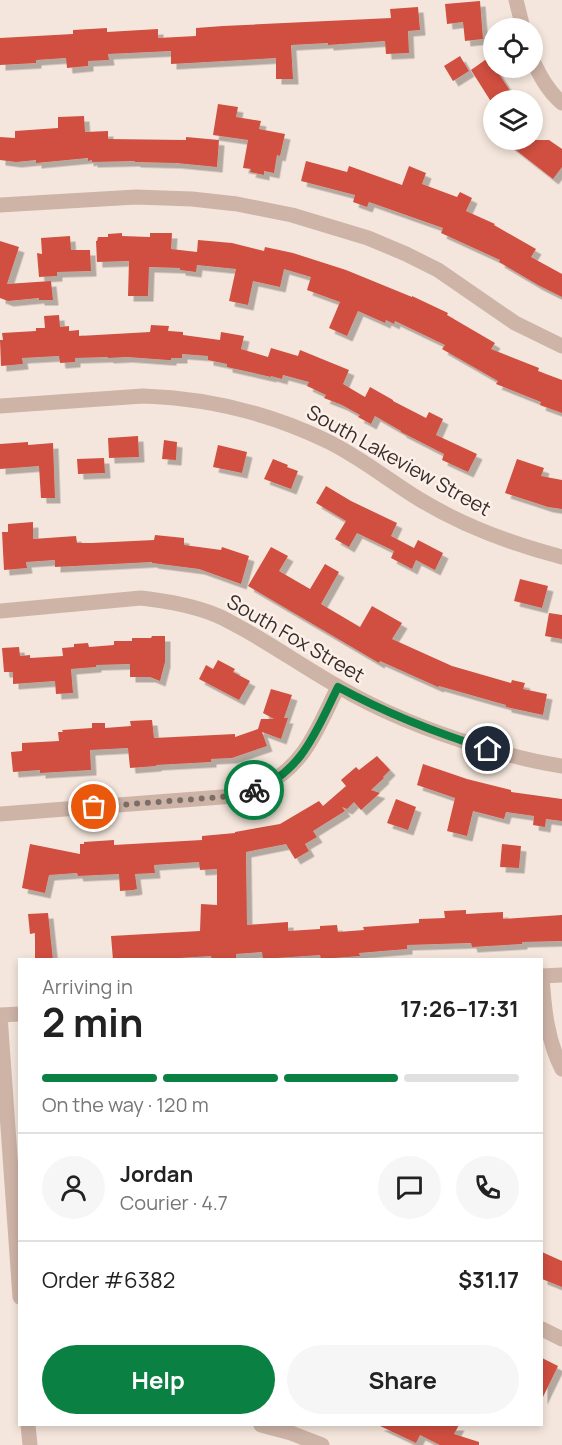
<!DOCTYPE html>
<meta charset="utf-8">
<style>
:root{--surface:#fff;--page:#f6f6f6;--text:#222;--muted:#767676;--line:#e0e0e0;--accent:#0b8043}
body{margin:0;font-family:Manrope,sans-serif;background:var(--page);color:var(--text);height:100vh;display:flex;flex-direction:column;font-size:22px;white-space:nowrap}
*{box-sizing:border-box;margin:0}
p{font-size:20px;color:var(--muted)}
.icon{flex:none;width:33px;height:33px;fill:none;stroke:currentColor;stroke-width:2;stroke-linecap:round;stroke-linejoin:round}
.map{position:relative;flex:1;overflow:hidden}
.panel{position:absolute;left:18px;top:958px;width:525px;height:468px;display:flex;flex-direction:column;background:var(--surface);border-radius:0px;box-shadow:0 3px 9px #0003}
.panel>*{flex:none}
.tools{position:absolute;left:483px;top:18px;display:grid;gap:12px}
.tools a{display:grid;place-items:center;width:60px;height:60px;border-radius:50%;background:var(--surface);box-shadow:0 3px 9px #0003;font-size:30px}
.pin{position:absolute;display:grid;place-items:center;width:51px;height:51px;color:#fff;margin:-26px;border:3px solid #fff;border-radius:50%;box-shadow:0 2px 6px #0007}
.courier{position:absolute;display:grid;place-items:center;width:60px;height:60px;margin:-30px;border:4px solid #0b8043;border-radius:50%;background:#fff;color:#222;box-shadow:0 2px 8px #0007}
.headline em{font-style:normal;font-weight:700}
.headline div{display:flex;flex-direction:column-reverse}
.headline{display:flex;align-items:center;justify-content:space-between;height:102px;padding:0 24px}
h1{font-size:39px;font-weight:700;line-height:45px}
.bar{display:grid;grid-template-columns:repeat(4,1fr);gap:9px 6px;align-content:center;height:72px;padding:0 24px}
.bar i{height:8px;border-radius:4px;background:var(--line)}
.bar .selected{background:var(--accent)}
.bar p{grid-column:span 4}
.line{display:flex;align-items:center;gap:15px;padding:0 24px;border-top:2px solid var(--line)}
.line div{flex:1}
.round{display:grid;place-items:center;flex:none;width:63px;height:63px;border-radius:32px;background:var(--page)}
.button{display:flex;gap:12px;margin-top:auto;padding:12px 24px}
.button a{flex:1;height:69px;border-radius:36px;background:var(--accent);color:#fff;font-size:24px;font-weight:700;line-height:69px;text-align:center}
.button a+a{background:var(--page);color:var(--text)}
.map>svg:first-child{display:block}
.building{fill:#d0503f;filter:url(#shadow)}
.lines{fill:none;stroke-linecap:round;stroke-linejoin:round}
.minor{stroke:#ceb4a7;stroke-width:15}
.done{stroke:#7b6d67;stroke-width:6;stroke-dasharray:0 10.8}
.route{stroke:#0b8043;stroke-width:8}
.labels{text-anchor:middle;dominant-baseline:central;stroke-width:5;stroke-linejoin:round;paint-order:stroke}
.street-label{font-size:20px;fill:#3a2c28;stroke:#fbf1ea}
</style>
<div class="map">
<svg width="562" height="1445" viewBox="0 0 562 1445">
<defs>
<filter id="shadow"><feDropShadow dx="5.5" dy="5.5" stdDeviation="0" flood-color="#0004"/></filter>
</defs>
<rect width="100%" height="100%" fill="#f4e6dc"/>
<path class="building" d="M480,1l3,38 -18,2 -2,-19 -16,2 -2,-20z
M418,7l2,23 -12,1 1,22 -23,1 -1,-13 -57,4v-2l-37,2 2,34h-17v-21l-105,6v-13l-63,3 1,6 -21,1v5l-21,2 -1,-10 -30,2v3l-36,2v-27l73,-4v-4l34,-2v4l51,-3v9l38,-2v-8l27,-2 168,-8 -1,-9z
M460,56l9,15 -16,10 -9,-15z
M485,60h6l3,8h1l21,32h-26l-19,-30z
M218,104l20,3 -2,10 25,4 -2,8 26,5 -5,22 -3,-1 -3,18 -10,-2v4l-14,-3 1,-3 -8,-1 5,-28 -35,-5z
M84,116l1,16 23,-1v8l78,1v-3l33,3 -2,27 -41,-4 -41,-1v-1l-43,1v-2l-4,1v-3l-52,5v-3l-20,2 -16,-2v-23l15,1v-7l43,-3v-11z
M503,140h46l13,9v18l-9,12z
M306,161l41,11 2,-6 53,19 7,-19 17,7 -4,11 35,13 3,-5 12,6 -6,13 29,13 -1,1 42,24 -5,8 31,17v23l-24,-12 -39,-23 1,-2 -59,-27 2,-5 -74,-26 -2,5 -14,-5 2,-7 -54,-14z
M122,233v3l28,1v-4h22l-1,16 26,3 1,-12 34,3 32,8 1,-4 28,6 53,17 66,27v-1l36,17 -1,2 48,28 -4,6 48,19 -1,3 24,9v33l-22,-8 1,-3 -45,-18 2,-3 -56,-32 3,-4 -50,-24 -1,3 -8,-4 -1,3 -27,-12 -11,25 -18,-8 11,-26 -33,-12 4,-13 -27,-8 -4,18 -27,-6 -5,24 -19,-4 7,-32 -39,-4 -1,7 -16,-2v-2l-31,-1 -1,29h-20l1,-35 -32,1 -1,-21h1l1,-4h10v-3z
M70,236l1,14h19l1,21 -34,1v4l-18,1 -2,-24 5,1 -1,-16z
M0,241l19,6 -12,37 44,-3 2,19h-14v-2l-31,3 -8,-3z
M59,315l1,12 9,-1v5l10,-1v6l71,-4 1,-7 18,1 -1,5 15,1v3l37,5 1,-8 23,4 -3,13 27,8 3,-9 27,8 2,-6 49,20 -6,14 22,13 5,-10 23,13v1l33,17 3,-6 14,7 -7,16 41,19 -9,18 -26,-12 2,-6 -43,-22v-1l-26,-15 -4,8 -13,-7 2,-2 -18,-10 -18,-7 2,-3 -19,-9 2,-4 -26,-7 -1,4 -11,-3v1l-44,-10v-3l-19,-4v-4l-26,-2v4h-11v2h-3l-41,-3 -19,1v-1l-33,1v4l-15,1 -1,-7 -37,2 1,6 -22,2 -1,-26h3l-1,-7 34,-2v-3h9l-1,-12z
M138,436l1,21 -30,1 -1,-20z
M164,440l13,2 -1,18 -14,-1z
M28,442v3l25,-2 2,55h-14l-2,-32 -39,3v-25z
M218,445l29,7 -5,21 -29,-6z
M104,458l1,15 -27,1 -1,-15z
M273,459l15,6 -1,2 11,4 -7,18 -27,-10z
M517,459l27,9 -3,8 21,4v29l-14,-2 -43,-14z
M326,486l25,15 46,22 -6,13 23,12 4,-8 25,13 -8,17 -19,-10 -4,9 -21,-11 3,-7 -37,-18 -8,14 -14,-8 11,-18 -30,-18z
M33,522v17l43,-3 1,7h15l62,-3 1,-5 29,3v7l37,5 1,-3 27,9 -8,28 -42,-15 -47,-6v-1l-97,5v-7l-29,2 1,6 -23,2 -2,-38h6v-8z
M271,547l17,9 -9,15 31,18 15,-25 14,8 -18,32 39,23 12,-21 30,17 -10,16 60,27 59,17 1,-3 13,3 -2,6 24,5 -4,21 -37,-8v-2l-67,-19 -1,1 -58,-26 -1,2 -131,-77z
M520,579l28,7 -6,22 -28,-7z
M549,613l13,2v24l-17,-3z
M152,636h13v26l-5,19 -10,-4h-20v-13l-34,1v2l-25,2 2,24 -17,1 -1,-13 -42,3v-12h-9l-2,-24 17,-1 1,9 10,-1v3l33,-2 -1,-8 12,-1v-3l14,-1 1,4 25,-2v-4h18v-3h19z
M218,660l17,9 -2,3 17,9 -11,19 -40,-21 7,-14 7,4z
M271,689l21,6 -8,23h4l-7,21 -19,-7 5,14 -35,12 -21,1v3l-55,3v1l-26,2 -2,-20 -38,2 1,20 -51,3v-3l-27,2 -2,-20 11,-1v-8l37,-2 -1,-9h5l-1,-2 30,-2v-5h13v5l26,-2 -1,-5 21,-1h1l2,18 81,-4v3l23,-8 3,-10h13l-11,-6z
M377,756l13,14 -7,7 1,1 -13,12 9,3 -19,17 -7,-8 -7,7 -5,-2 3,4 -32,20 4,6 -12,7 4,7 -14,8 -9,-15 -40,8 1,73 41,-3v9l32,-2v-3l17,-1 1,7 26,-2 -1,-3 56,-4v-4l26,-1 -1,-7 22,-1v4l37,-2v7l59,-4v26l-40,1v2l-50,3 -1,-4 -64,2v4l-48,4 1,3 -39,3 -1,-4 -43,3v2h-14l-1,-8 -26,2v4l-11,1v1h-13l-1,-4 -63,4h-35l-2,-24 89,-5 1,-27 16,1v-36l-17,1 -1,-8 -45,3 1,8 -20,1 2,15 -4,1 -13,1 -1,-17 -41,2 -1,-3 -28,2 -4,18 -23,-5 8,-44 50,10v-10h4v-2l30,-2v5l88,-5v-4l33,-3v-1l45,-8 39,-23 4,5 23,-20 -5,-6 15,-13 3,3z
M423,764l44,15 44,11v2l51,7v22l-16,-2 -1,8 -12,-2 1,-9 -28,-4 -2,7 -31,-8 -6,25 -20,-5 8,-33 -38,-13z
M396,799l20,8 -8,23 -21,-7z
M502,844l19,2 -2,22 -19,-1z
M48,913l5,47h-18v-27l-5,1 -2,-20z
M542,1252l20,9v26l-20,-8z
M542,1358l16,8 -16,33z
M378,1425h81l-5,9 25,8v3h-39l-20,-10 -4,8z"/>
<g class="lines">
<path class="minor" d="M516,0l7,28
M532,59c8,17 16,32 30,44
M0,205l136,-8 56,2 45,5 55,11 76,23 38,16 32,16 77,53 47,23
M0,406l143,-10c64,2 126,17 184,45 33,16 61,39 92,58 44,27 93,45 143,58
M0,611l141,-13c26,3 51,7 75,17 10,4 19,10 29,15 32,18 62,39 94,57 44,26 93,45 143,60 26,8 53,15 80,19
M0,814l235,-18c8,-3 17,-5 26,-9 44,-20 57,-60 77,-100
M542,976c2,32 5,64 20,93
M542,976l20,-1
M20,1014l-20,1 20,282
M542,1329l20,10
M28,1425l2,20
M261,1425l30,8 31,12"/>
</g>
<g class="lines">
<path class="done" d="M94,807l140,-11 20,-6"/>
<path class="route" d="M254,790c48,-17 63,-61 84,-103 48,26 98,46 150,62"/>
</g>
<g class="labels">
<g class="street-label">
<text transform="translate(399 460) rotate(29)">South Lakeview Street</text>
<text transform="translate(296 638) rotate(30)">South Fox Street</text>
</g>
</g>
</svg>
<div class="tools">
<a><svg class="icon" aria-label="locate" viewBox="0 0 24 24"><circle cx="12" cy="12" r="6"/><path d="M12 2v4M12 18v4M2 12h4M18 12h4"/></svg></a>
<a><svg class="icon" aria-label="layers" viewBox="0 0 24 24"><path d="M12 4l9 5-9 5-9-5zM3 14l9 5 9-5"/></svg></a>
</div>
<div class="pin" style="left:94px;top:807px;background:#ea580c"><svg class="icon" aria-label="bag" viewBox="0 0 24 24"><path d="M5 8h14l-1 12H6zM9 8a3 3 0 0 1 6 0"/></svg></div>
<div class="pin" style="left:488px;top:749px;background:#1f2937"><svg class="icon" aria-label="home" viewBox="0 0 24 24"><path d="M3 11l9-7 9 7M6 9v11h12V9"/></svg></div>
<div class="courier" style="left:254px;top:790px"><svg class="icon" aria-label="bike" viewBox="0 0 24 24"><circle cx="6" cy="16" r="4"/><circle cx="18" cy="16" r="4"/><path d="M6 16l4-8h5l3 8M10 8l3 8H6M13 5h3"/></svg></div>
<section class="panel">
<div class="headline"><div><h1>2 min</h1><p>Arriving in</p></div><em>17:26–17:31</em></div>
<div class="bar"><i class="selected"></i><i class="selected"></i><i class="selected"></i><i></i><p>On the way · 120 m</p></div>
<div class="line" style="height:108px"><a class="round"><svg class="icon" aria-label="person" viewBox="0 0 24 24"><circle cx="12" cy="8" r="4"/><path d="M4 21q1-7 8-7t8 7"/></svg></a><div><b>Jordan</b><p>Courier · 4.7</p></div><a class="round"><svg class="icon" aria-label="chat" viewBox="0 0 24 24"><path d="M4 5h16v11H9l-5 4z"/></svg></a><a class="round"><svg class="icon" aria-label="phone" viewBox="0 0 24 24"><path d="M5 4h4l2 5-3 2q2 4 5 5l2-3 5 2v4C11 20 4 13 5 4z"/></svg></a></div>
<div class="line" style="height:78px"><div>Order #6382</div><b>$31.17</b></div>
<div class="button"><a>Help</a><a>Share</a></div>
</section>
</div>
